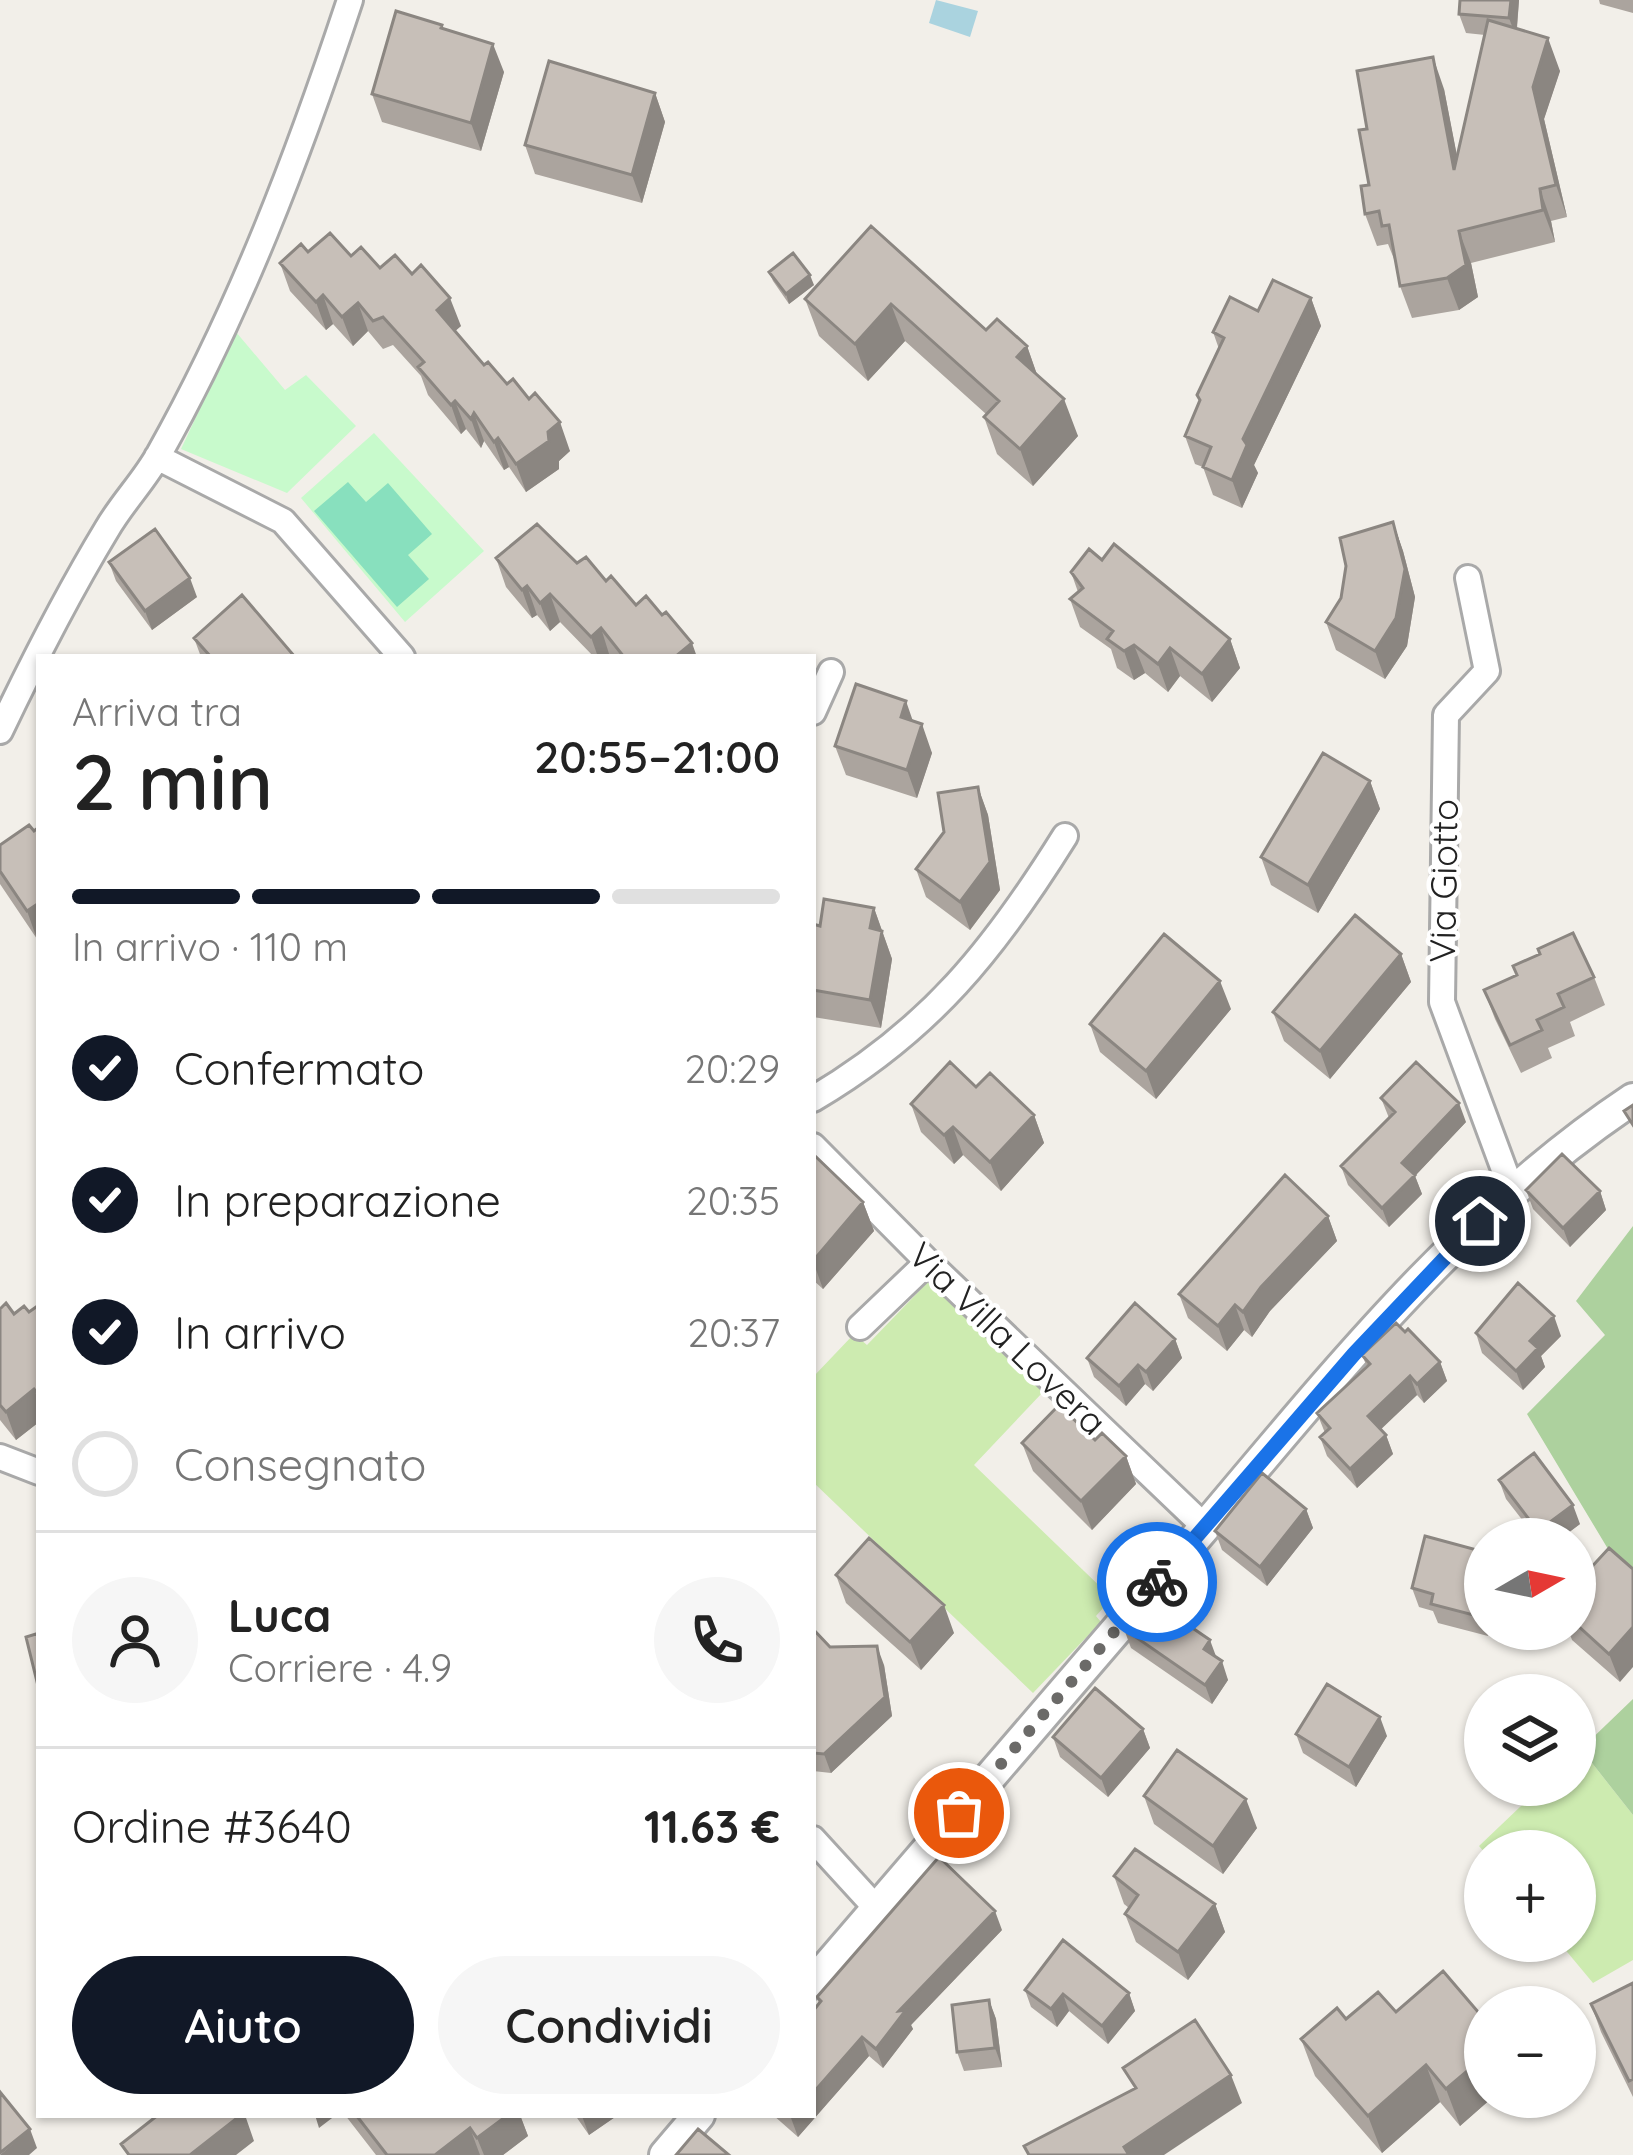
<!DOCTYPE html>
<html lang="it">
<meta charset="utf-8">
<style>
:root{--surface:#fff;--page:#f6f6f6;--text:#222;--muted:#767676;--line:#e0e0e0;--accent:#111827}
body{margin:0;font-family:Quicksand,sans-serif;background:var(--page);color:var(--text);height:100vh;display:flex;flex-direction:column;font-size:45px;white-space:nowrap}
*{box-sizing:border-box;margin:0}
p{font-size:39px;color:var(--muted)}
.icon{flex:none;width:66px;height:66px;fill:none;stroke:currentColor;stroke-width:2;stroke-linecap:round;stroke-linejoin:round}
.map{position:relative;flex:1;overflow:hidden}
.sheet{position:absolute;left:36px;top:654px;width:780px;height:1464px;display:flex;flex-direction:column;background:var(--surface);border-radius:0px;box-shadow:0 3px 9px #0004}
.sheet>*{flex:none}
.needle{width:78px;rotate:81deg}
.fabs{position:absolute;left:1464px;top:1518px;display:grid;gap:24px}
.fabs a{display:grid;place-items:center;width:132px;height:132px;border-radius:50%;background:var(--surface);box-shadow:0 3px 9px #0004;font-size:60px}
.pin{position:absolute;display:grid;place-items:center;width:102px;height:102px;color:#fff;margin:-51px;border:6px solid #fff;border-radius:50%;box-shadow:0 3px 12px #0007}
.courier{position:absolute;display:grid;place-items:center;width:120px;height:120px;margin:-60px;border:9px solid #1a73e8;border-radius:50%;background:#fff;color:#222;box-shadow:0 3px 15px #0007}
.headline em{font-style:normal;font-weight:600}
.headline div{display:flex;flex-direction:column-reverse}
.headline{display:flex;align-items:center;justify-content:space-between;height:204px;padding:0 36px}
h1{font-size:78px;font-weight:600;line-height:90px}
.bar{display:grid;grid-template-columns:repeat(4,1fr);gap:18px 12px;align-content:center;height:144px;padding:0 36px}
.bar i{height:15px;border-radius:9px;background:var(--line)}
.bar .current{background:var(--accent)}
.bar p{grid-column:span 4}
.line{display:flex;align-items:center;gap:30px;padding:0 36px;border-top:3px solid var(--line)}
.line div{flex:1}
.round{display:grid;place-items:center;flex:none;width:126px;height:126px;border-radius:63px;background:var(--page)}
ol{padding:0 36px;list-style:none}
li{display:flex;align-items:center;gap:36px;height:132px}
li p{margin-inline-start:auto}
li .icon{padding:12px;border-radius:50%;background:var(--accent);color:#fff;stroke-width:4}
li:last-child{color:var(--muted)}
li i{width:66px;height:66px;border:6px solid var(--line);border-radius:50%}
.action{display:flex;gap:24px;margin-top:auto;padding:24px 36px}
.action a{flex:1;height:138px;border-radius:72px;background:var(--accent);color:#fff;font-size:48px;font-weight:600;line-height:138px;text-align:center}
.action a+a{background:var(--page);color:var(--text)}
.map>svg:first-child{display:block}
.grass{fill:#cdebb0}
.forest{fill:#add19e}
.park{fill:#c8facc}
.pitch{fill:#88e0be}
.water{fill:#aad3df}
.lines{fill:none;stroke-linecap:round;stroke-linejoin:round}
.minor-casing{stroke:#a9a9a9;stroke-width:30}
.tertiary-casing{stroke:#a9a9a9;stroke-width:36}
.minor{stroke:#fff;stroke-width:24}
.tertiary{stroke:#fff;stroke-width:30}
.wall{fill:#aba49e}
.shaded-wall{fill:#8b8681}
.building{fill:#c7bfb8;stroke:#8b8681;stroke-width:3}
.done{stroke:#6b6a68;stroke-width:12;stroke-dasharray:0 21.6}
.route{stroke:#1a73e8;stroke-width:15}
.labels{text-anchor:middle;dominant-baseline:central;stroke-width:9;stroke-linejoin:round;paint-order:stroke}
.street-label{font-size:36px;fill:#222;stroke:#fff}
</style>
<div class="map">
<svg width="1633" height="2155" viewBox="0 0 1633 2155">
<rect width="100%" height="100%" fill="#f2efe9"/>
<path class="grass" d="M928,1282l115,110 -69,73 138,133 -16,18 5,6 -68,71 -220,-211v-105l41,-43 13,11z
M1581,1749l52,66v145l-40,23 -35,-42h17v-90l-90,2 -6,-7 64,-61h32v-31z"/>
<path class="forest" d="M1633,1226v353l-16,-15 -90,-150 78,-79 -29,-34z
M1633,1699v116l-52,-66z"/>
<path class="park" d="M236,332l49,58 21,-15 50,51 -69,67 -106,-44z
M374,433l110,118 -79,71 -104,-124z"/>
<path class="pitch" d="M348,482l18,20 22,-19 44,51 -24,21 21,24 -32,28 -83,-96z"/>
<path class="water" d="M936,0l42,11 -8,26 -41,-14z"/>
<g class="lines">
<g class="minor-casing">
<path id="minor" d="M157,457l126,64 119,136
M1468,578l19,93 -41,44 -4,287 70,189
M813,712l18,-40
M0,731c33,-69 67,-136 107,-202 15,-26 37,-48 52,-75 81,-144 139,-297 191,-454
M813,1099c117,-69 181,-149 252,-263
M813,1146l115,116 277,265
M860,1327l68,-65
M0,1457l39,15
M813,1839l64,70"/>
</g>
<g class="tertiary-casing">
<path id="tertiary" d="M813,1983c131,-152 262,-303 391,-455 131,-155 259,-316 429,-429
M665,2155l34,-40"/>
</g>
<use href="#minor" class="minor"/>
<use href="#tertiary" class="tertiary"/>
</g>
<path class="wall" d="M1460,0h59l-2,29 43,42 -16,48 23,98 -16,4 4,21 -84,21 7,34 -19,13 -47,8 -12,-32 -5,-28 -1,1 -6,-15 -11,2 -12,-32 4,-29 -2,-56 77,-40 13,68 28,-122 -19,-2 -7,-19z
M1599,0h34v13l-33,-9z
M444,29l60,43 -23,79 -99,-29 -10,-28z
M655,93l10,29 -23,81 -107,-29 -10,-29z
M871,226l115,104 41,16 10,29 41,61 -45,50 -36,-32 -13,-37 2,-3 -81,-73 -37,40 -49,-45 -14,-37z
M308,252l43,4 29,12 81,58 -6,5 29,34 23,19 63,67 -11,10v8l-33,23 -17,-25 -5,3 -20,-29 -3,7 -15,-19 -5,5 -33,-39 -7,-19 -28,-31 -10,4 -15,-18 -15,15 -20,-22 -7,6 -36,-39 -10,-28z
M769,272l45,13 -25,19 -16,-23z
M1311,298l10,28 -67,139 4,8 -16,35 -29,-13 -10,-28 -8,-3 -10,-28 34,-87 -6,-17 45,-21z
M1393,522l10,29 12,46 -8,49 -22,33 -49,-29 -10,-28z
M496,558l81,5 59,42 61,52h-103l-34,-35 -10,9 -13,-16 -5,3 -26,-31z
M1102,560l128,79 10,29 -28,34 -32,-26 -12,16 -23,-19 -11,7 -17,-12 -6,-19 -31,-22 -10,-28 8,-7 -7,-20z
M109,562l88,35 -45,33 -36,-49z
M194,638l101,19h-94z
M913,722l19,31 -15,45 -71,-23 -11,-29z
M1370,781l10,28 -62,104 -47,-28 -10,-28z
M978,787l10,28 12,75 -30,40 -44,-33 -10,-28z
M39,827v111l-2,1 -37,-55v-39z
M874,908l18,51 -11,69 -68,-11v-93l7,2z
M1401,954l10,28 -81,97 -46,-38 -11,-29z
M1594,977l11,28 -35,17 5,14 -27,12 4,10 -31,15 -26,-54 -11,-29z
M1231,1009l-75,90 -56,-47 -10,-28z
M976,1087l58,28 10,28 -43,48 -38,-36 -9,9 -33,-32 -10,-28z
M1381,1098l85,24 -51,54 7,18 -33,33 -41,-42 -7,-19 48,-48z
M813,1154l50,48 11,29 -51,58 -10,-9z
M1526,1190l74,1 6,19 -36,37 -37,-38z
M1328,1216l9,25 -67,70 -18,26 -8,-7 -17,21 -39,-33 -9,-24z
M39,1305v117l-23,18 -16,-20v-111l14,5 15,-2z
M1405,1332l35,30 7,19 -23,22 -7,-8 -37,34 6,6 7,19 -36,34 -30,-32 -7,-19 5,-4 -8,-20 50,-46 -5,-12z
M1476,1333l85,3 -20,20 4,11 -22,23 -41,-37z
M1175,1339l7,19 -29,33 -8,-7 -19,22 -32,-29 -7,-19z
M1095,1440l31,16 10,28 -44,46 -59,-59 -11,-28z
M1499,1480l81,44 -20,15h-23l-31,-40z
M1306,1509l7,19 -46,58 -45,-36 -7,-19z
M1609,1548l11,134 -48,-42 -4,-11h7v-33l15,-16 -3,-8z
M1484,1569l-3,8 4,1v51h5l-2,7 -50,-13 -5,-12 -14,-4 -7,-19z
M836,1575l118,58 -33,37 -75,-67z
M813,1629l17,18 54,18 8,51 -61,57 -18,-2z
M1124,1629l92,28 12,23 -16,24 -81,-56z
M1143,1729l7,19 -42,49 -48,-40 -7,-20z
M1296,1734l91,2 -31,51 -53,-34z
M1144,1796l113,32 -34,46 -69,-50z
M1114,1876l101,28 10,28 -37,48 -52,-38 -11,-28 4,-6 -5,-4z
M1002,1930l-91,95 2,4 -30,39 -14,-12 -71,81 -25,-22h40l6,-111 -2,-7z
M1633,1983v114l-32,-65 -10,-28z
M1025,1990l104,3 6,18 -27,33 -39,-33 -12,16 -26,-20z
M989,2000l7,19 6,48 -38,4 -7,-19z
M1396,2012l89,85h8l-33,29 -20,-24 -58,51 -67,-77 -14,-37 45,-20z
M345,2115h175l8,21 -25,19h-127z
M575,2115h43l-29,20z"/>
<path class="shaded-wall" d="M1511,0h8l-3,37 -7,-19z
M1548,38l12,33 -16,48 23,98 -11,-32 -23,-98z
M493,44l11,28 -23,79 -10,-28z
M1433,57l11,32 22,113 -12,-32z
M655,93l10,29 -23,81 -10,-28z
M1540,189l11,32 4,21 -12,-32z
M1459,231l12,32 7,34 -19,13 -12,-32z
M810,275l4,10 -25,19 -3,-10z
M323,295l10,29 -7,6 -10,-28z
M450,298l11,28 -14,12 -10,-28z
M1311,298l10,28 -67,139 4,8 -16,35 -10,-28 11,-41z
M358,303l10,28 -15,15 -11,-29z
M891,304l14,37 -37,40 -13,-37z
M1027,346l13,37 -23,-26z
M1064,399l14,37 -45,50 -13,-37z
M455,401l11,28 -5,5 -10,-29z
M474,413l10,28 -3,7 -10,-29z
M560,422l10,29 -11,10v8l-33,23 -10,-28z
M498,438l11,29 -5,3 -10,-28z
M1393,522l10,29 12,46 -8,49 -22,33 -10,-28z
M190,578l7,19 -45,33 -7,-19z
M527,586l10,29 -5,3 -10,-28z
M550,594l10,28 -10,9 -10,-28z
M601,628l9,29h-12l-7,-20z
M1230,639l10,29 -28,34 -10,-28z
M692,643l5,14h-22z
M1134,645l11,28 -11,7 -10,-29z
M1170,648l10,28 -12,16 -10,-28z
M906,701l10,29 -15,-13z
M922,724l10,29 -15,45 -10,-28z
M1370,781l10,28 -62,104 -10,-28z
M978,787l10,28 12,75 -30,40 -10,-28z
M39,903v35l-2,1 -10,-28z
M874,908l18,51 -11,69 -11,-28v-72z
M1401,954l10,28 -81,97 -10,-28z
M1220,981l11,28 -75,90 -10,-28z
M1459,1103l7,19 -51,54 7,18 -33,33 -7,-19 20,-45z
M1034,1115l10,28 -43,48 -11,-29z
M953,1127l10,28 -9,9 -10,-29z
M1600,1191l6,19 -36,37 -7,-19z
M863,1202l11,29 -51,58 -10,-28z
M1328,1216l9,25 -67,70 -18,26 -9,-25 18,-25z
M1235,1305l9,25 -17,21 -9,-25z
M1554,1316l7,20 -20,20 4,11 -22,23 -7,-19 14,-30z
M1175,1339l7,19 -29,33 -7,-19z
M1440,1362l7,19 -23,22 -7,-19z
M1138,1365l7,19 -19,22 -7,-20z
M1410,1376l7,19 -42,40 -7,-19z
M34,1389l5,13v20l-23,18 -10,-28z
M1386,1435l7,19 -36,34 -7,-19z
M1126,1456l10,28 -44,46 -11,-29z
M1573,1505l7,19 -20,15h-19l-3,-8z
M1306,1509l7,19 -46,58 -7,-19z
M1477,1550l7,19 -7,25 -7,-20z
M944,1605l10,28 -33,37 -11,-28z
M1633,1627v40l-13,15 -11,-28z
M1210,1640l7,19 -13,-10z
M877,1646l7,19 8,51 -61,57 -7,-19z
M1222,1661l6,19 -16,24 -7,-19z
M1380,1717l7,19 -31,51 -7,-20z
M1143,1729l7,19 -42,49 -7,-19z
M1246,1799l11,29 -34,46 -10,-28z
M1215,1904l10,28 -37,48 -10,-28z
M995,1911l7,19 -91,95 2,4 -30,39 -7,-19 23,-38z
M1129,1993l6,18 -27,33 -6,-18z
M1063,1994l6,17 -12,16 -6,-18z
M989,2000l7,19 6,48 -7,-19z
M862,2037l7,19 -71,81 -7,-19 3,-3h19v-22z
M1485,2056v41h8l-33,29 -14,-37z
M1426,2065l14,37 -58,51 -14,-37z
M1231,2075l11,28 -78,52h-36l-4,-8z
M241,2115h4l9,26 -18,14h-46z
M315,2115h21l-17,13z
M508,2115h12l8,21 -25,19h-19l-7,-17z
M583,2115h35l-29,20 -7,-19z
M470,2128l10,27h-45z
M30,2129l7,19 -8,7h-29z"/>
<path class="building" d="M1460,0h51l-2,18 -50,-4z
M396,11l46,14 -1,3 52,16 -22,79 -99,-29z
M1488,20l60,18 -15,49 23,98 -16,4 3,21 -84,21 7,34 -19,13 -47,8 -11,-61 -7,1 -3,-15 -14,3 -4,-28 8,-1 -10,-55 8,-1 -10,-58 76,-14 21,113z
M549,61l106,32 -23,82 -107,-30z
M871,226l115,104 11,-11 30,27 -10,11 47,42 -44,50 -36,-32 15,-16 -108,-97 -36,40 -50,-45z
M330,233l21,23 10,-9 19,21 15,-13 17,19 9,-9 29,33 -13,12 47,55 4,-3 19,22 6,-5 16,20 6,-6 25,29 -12,10 1,9 -33,23 -18,-26 -4,4 -20,-29 -3,6 -16,-18 -4,4 -33,-38 6,-5 -41,-45 -10,4 -15,-18 -16,14 -19,-22 -7,7 -36,-39 21,-19 7,8z
M793,253l17,22 -24,19 -17,-22z
M1273,280l38,18 -68,141 4,6 -15,35 -29,-13 8,-20 -26,-11 15,-36 -3,-5 27,-57 -11,-6 17,-35 28,14z
M1393,522l12,47 -9,49 -21,33 -49,-29 15,-24 5,-32 -6,-28z
M537,524l40,39 9,-6 20,24 5,-5 25,29 10,-9 16,19 4,-3 26,31 -17,14h-51l-23,-29 -10,9 -41,-43 -10,9 -13,-17 -5,4 -26,-32z
M155,529l35,49 -45,33 -36,-49z
M1114,544l116,95 -28,35 -32,-26 -12,16 -24,-19 -10,6 -17,-12 6,-8 -43,-32 13,-11 -12,-16 18,-23 13,11z
M242,595l53,62h-84l-17,-19z
M856,684l50,17 -5,16 21,7 -15,46 -72,-24z
M1323,753l47,28 -62,104 -47,-28z
M978,787l12,75 -30,40 -44,-33 28,-37 -6,-39z
M29,825l5,6 5,-4v76l-12,8 -27,-40v-26z
M824,899l50,9 -4,20 12,3 -12,69 -57,-10v-66l7,2z
M1355,915l46,39 -81,97 -47,-39z
M1573,933l21,44 -36,17 6,13 -27,13 5,10 -32,15 -26,-55 33,-15 -4,-9 27,-12 -2,-5z
M1164,934l56,47 -74,90 -56,-47z
M950,1062l26,25 14,-14 44,42 -44,47 -37,-35 -9,8 -33,-31z
M1416,1062l43,41 -57,60 13,12 -33,33 -41,-42 54,-54 -14,-14z
M1633,1105v20l-9,-14z
M813,1154l50,48 -50,59z
M1562,1154l38,37 -37,37 -37,-38z
M1285,1175l43,41 -67,71 -18,25 -8,-7 -17,21 -39,-32z
M1518,1283l36,33 -24,25 8,7 -22,23 -40,-38z
M6,1303l8,11 10,-8 5,6 10,-7v90l-5,-6 -28,23 -6,-7v-96z
M1135,1303l40,36 -29,33 -8,-7 -19,21 -32,-28z
M1396,1323l9,9 3,-3 32,33 -23,22 -7,-8 -42,40 18,19 -36,34 -30,-32 10,-9 -13,-15 53,-49 -8,-9z
M1059,1405l36,35 7,-7 24,23 -45,45 -59,-58z
M1534,1453l39,52 -35,26 -39,-51z
M1262,1473l44,36 -46,58 -45,-36z
M1425,1536l52,14 -7,24 15,4v25l-4,14 -50,-13 2,-10 -21,-6z
M869,1538l75,67 -34,37 -74,-67z
M1609,1548l24,21v58l-24,27 -34,-31v-27l17,-19 -5,-5z
M1147,1597l63,43 -6,9 18,12 -17,24 -81,-56z
M813,1629l17,18 47,-1 8,51 -61,57 -11,-1z
M39,1633v57l-13,-53z
M1327,1684l53,33 -31,50 -53,-33z
M1095,1688l48,41 -42,49 -48,-41z
M1177,1750l69,49 -33,47 -69,-50z
M1135,1849l80,55 -37,48 -53,-38 13,-19 -24,-19z
M939,1857l56,54 -96,100 7,-1 -30,39 -14,-12 -49,56v-82l8,-10 -4,-4z
M1063,1940l66,53 -27,33 -39,-32 -12,15 -26,-19z
M1443,1971l42,49v36l-39,33 -20,-24 -58,51 -67,-77 36,-31 9,11 32,-27 18,20z
M1633,1983v96l-4,2 -38,-77z
M989,2000l6,48 -38,4 -5,-47z
M1195,2020l36,55 -107,72 5,8h-100l-5,-9 112,-58 -13,-20z
M0,2092l30,37 -30,24z
M158,2115h83l-51,40h-61l-8,-11z
M356,2115h152l-31,23 -7,-10 -35,27h-48z
M698,2129l31,26h-53z"/>
<g class="lines">
<path class="done" d="M959,1813l198,-231"/>
<path class="route" d="M1157,1582l197,-228 126,-133"/>
</g>
<g class="labels">
<g class="street-label">
<text transform="translate(1443 881) rotate(-89)">Via Giotto</text>
<text transform="translate(1008 1338) rotate(44)">Via Villa Lovera</text>
</g>
</g>
</svg>
<div class="fabs">
<a><svg class="needle" viewBox="-14 -14 28 28"><path d="M0-13l5 13h-10z" fill="#e53935"/><path d="M0 13l5-13h-10z" fill="#767676"/></svg></a>
<a><svg class="icon" aria-label="layers" viewBox="0 0 24 24"><path d="M12 4l9 5-9 5-9-5zM3 14l9 5 9-5"/></svg></a>
<a>+</a>
<a>−</a>
</div>
<div class="pin" style="left:959px;top:1813px;background:#ea580c"><svg class="icon" aria-label="bag" viewBox="0 0 24 24"><path d="M5 8h14l-1 12H6zM9 8a3 3 0 0 1 6 0"/></svg></div>
<div class="pin" style="left:1480px;top:1221px;background:#1f2937"><svg class="icon" aria-label="home" viewBox="0 0 24 24"><path d="M3 11l9-7 9 7M6 9v11h12V9"/></svg></div>
<div class="courier" style="left:1157px;top:1582px"><svg class="icon" aria-label="bike" viewBox="0 0 24 24"><circle cx="6" cy="16" r="4"/><circle cx="18" cy="16" r="4"/><path d="M6 16l4-8h5l3 8M10 8l3 8H6M13 5h3"/></svg></div>
<section class="sheet">
<div class="headline"><div><h1>2 min</h1><p>Arriva tra</p></div><em>20:55–21:00</em></div>
<div class="bar"><i class="current"></i><i class="current"></i><i class="current"></i><i></i><p>In arrivo · 110 m</p></div>
<ol>
<li><svg class="icon" aria-label="check" viewBox="0 0 24 24"><path d="M5 12l5 5 9-10"/></svg>Confermato<p>20:29</p></li>
<li><svg class="icon" aria-label="check" viewBox="0 0 24 24"><path d="M5 12l5 5 9-10"/></svg>In preparazione<p>20:35</p></li>
<li><svg class="icon" aria-label="check" viewBox="0 0 24 24"><path d="M5 12l5 5 9-10"/></svg>In arrivo<p>20:37</p></li>
<li><i></i>Consegnato</li>
</ol>
<div class="line" style="height:216px"><a class="round"><svg class="icon" aria-label="person" viewBox="0 0 24 24"><circle cx="12" cy="8" r="4"/><path d="M4 21q1-7 8-7t8 7"/></svg></a><div><b>Luca</b><p>Corriere · 4.9</p></div><a class="round"><svg class="icon" aria-label="phone" viewBox="0 0 24 24"><path d="M5 4h4l2 5-3 2q2 4 5 5l2-3 5 2v4C11 20 4 13 5 4z"/></svg></a></div>
<div class="line" style="height:156px"><div>Ordine #3640</div><b>11.63 €</b></div>
<div class="action"><a>Aiuto</a><a>Condividi</a></div>
</section>
</div>
